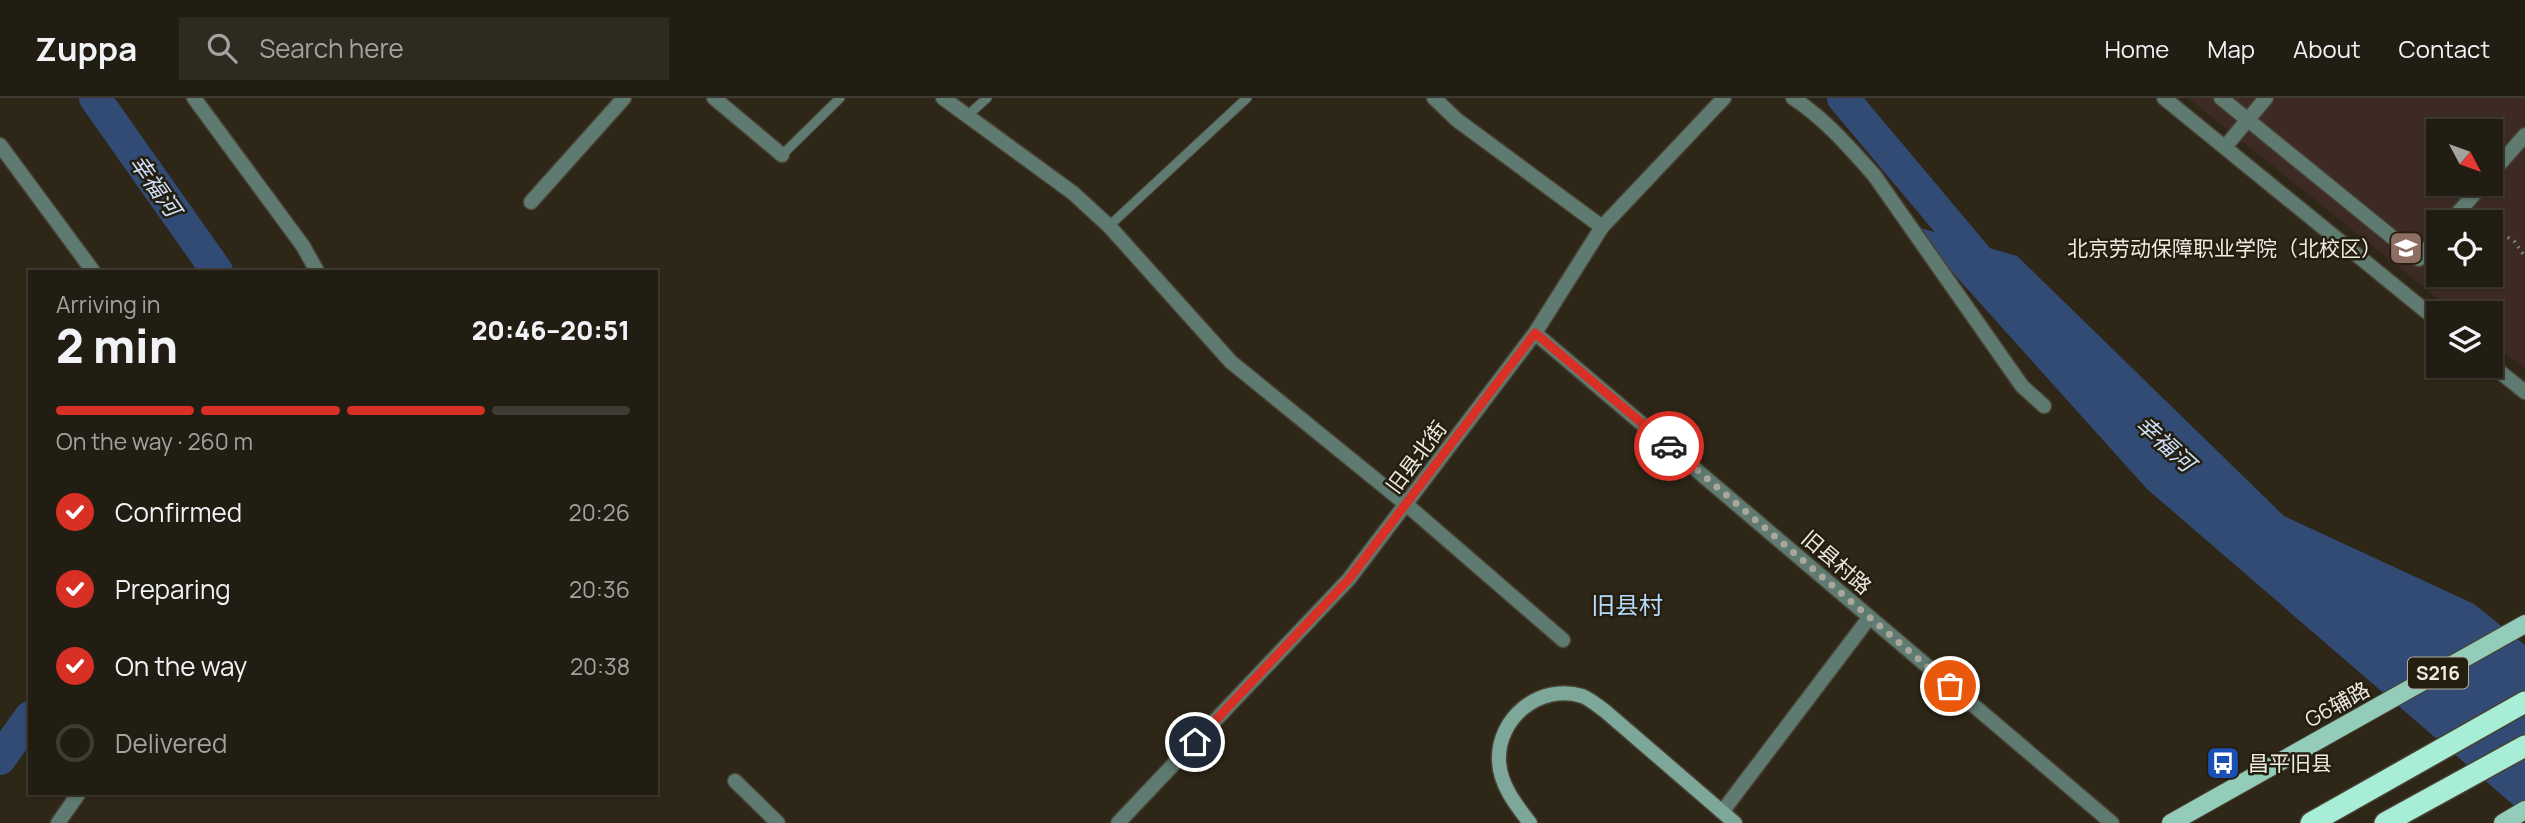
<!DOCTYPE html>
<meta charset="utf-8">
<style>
:root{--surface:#221d12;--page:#2e2a20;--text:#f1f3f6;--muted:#a2a29f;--line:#3f3b32;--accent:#d93025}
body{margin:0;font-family:Manrope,"Noto Sans SC",sans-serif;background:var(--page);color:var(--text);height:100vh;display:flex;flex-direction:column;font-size:26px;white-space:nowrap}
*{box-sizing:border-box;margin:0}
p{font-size:23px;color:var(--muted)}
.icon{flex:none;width:38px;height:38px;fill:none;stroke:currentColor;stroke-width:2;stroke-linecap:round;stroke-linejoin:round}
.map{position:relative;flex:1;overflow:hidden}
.side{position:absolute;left:28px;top:172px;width:630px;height:525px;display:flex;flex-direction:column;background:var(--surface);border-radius:0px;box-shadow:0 2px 5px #0004,0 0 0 2px var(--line)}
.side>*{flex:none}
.needle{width:46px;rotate:131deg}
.controls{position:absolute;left:2426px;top:21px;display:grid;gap:14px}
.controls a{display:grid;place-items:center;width:77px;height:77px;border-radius:0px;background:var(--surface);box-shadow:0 2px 5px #0004,0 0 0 2px var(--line);font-size:35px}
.pin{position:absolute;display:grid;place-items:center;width:60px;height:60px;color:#fff;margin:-30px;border:4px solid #fff;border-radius:50%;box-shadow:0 2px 7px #0007}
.courier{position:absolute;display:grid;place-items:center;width:70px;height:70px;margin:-35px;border:5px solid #d93025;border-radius:50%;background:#fff;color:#222;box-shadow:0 2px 9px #0007}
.headline em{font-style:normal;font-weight:800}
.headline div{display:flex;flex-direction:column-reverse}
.headline{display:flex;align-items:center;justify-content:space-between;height:119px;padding:0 28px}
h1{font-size:46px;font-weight:800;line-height:52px}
.bar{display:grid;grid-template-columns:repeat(4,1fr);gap:10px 7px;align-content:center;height:84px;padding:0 28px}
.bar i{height:9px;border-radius:5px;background:var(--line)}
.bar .selected{background:var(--accent)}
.bar p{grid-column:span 4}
ol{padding:0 28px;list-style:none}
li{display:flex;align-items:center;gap:21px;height:77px}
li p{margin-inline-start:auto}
li .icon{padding:7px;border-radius:50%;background:var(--accent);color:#fff;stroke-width:4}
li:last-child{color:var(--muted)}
li i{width:38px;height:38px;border:4px solid var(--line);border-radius:50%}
header{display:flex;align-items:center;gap:42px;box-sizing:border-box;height:98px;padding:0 35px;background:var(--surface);border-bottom:2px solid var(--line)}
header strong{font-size:33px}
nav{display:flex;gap:38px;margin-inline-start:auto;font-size:24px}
.search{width:490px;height:63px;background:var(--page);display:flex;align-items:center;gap:18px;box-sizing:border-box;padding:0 24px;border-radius:0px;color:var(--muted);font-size:26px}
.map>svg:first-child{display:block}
.education{fill:#3d2a25;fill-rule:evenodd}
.water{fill:#314b74}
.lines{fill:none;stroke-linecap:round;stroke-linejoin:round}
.river{stroke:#314b74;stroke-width:32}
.service-casing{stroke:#494234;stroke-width:11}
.minor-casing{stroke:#494234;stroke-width:17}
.tertiary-casing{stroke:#494234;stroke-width:17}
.secondary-casing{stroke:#494234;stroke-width:17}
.primary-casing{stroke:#494234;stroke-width:20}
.motorway-casing{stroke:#494234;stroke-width:24}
.path{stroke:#847e72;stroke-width:3.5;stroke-dasharray:2 5;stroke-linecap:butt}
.service{stroke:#5f7a70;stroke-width:9}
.minor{stroke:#5f7a70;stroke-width:14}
.tertiary{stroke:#5f7a70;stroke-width:14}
.secondary{stroke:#7da899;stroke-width:14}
.primary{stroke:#93ccb9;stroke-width:18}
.motorway{stroke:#a8edd6;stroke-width:21}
.done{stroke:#aba69b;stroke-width:7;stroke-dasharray:0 12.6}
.route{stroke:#d93025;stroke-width:9}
.labels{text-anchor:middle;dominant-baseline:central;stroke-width:5;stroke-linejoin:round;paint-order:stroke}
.shield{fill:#241e0f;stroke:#b2ada2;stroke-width:2}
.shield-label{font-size:19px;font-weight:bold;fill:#efeae1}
.poi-label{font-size:21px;fill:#efeae1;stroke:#241e0f;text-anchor:end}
.street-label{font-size:21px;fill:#efeae1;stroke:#241e0f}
.water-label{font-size:23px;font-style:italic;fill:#cddffa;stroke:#241e0f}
.quarter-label{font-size:24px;fill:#b8dbfd;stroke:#241e0f}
</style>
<header>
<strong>Zuppa</strong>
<div class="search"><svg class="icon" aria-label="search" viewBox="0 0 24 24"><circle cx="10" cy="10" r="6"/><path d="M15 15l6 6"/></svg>Search here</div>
<nav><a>Home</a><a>Map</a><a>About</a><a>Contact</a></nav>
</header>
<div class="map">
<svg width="2525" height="725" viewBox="0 0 2525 725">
<rect width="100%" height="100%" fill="#2e2718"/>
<path class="education" d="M2188,0h337v271l-35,-28v-28h-34zM2438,33h52v53h-52zM2438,124h52v53h-52z"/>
<path class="water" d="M1910,127l107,31 267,260 190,88 51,41v170l-378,-326z"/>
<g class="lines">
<path class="river" d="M95,0l122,173
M1843,0l147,175
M0,661l30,-42"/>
<g class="service-casing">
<path id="service" d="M967,18l20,-18
M782,57l58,-57
M1109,128l138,-128"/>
</g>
<g class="minor-casing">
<path id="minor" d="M194,0l109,148 14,25
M714,0l68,57
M943,0l130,95 36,33 122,136 176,143 156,135
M1434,0l23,22 145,107
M1793,0c32,21 56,49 81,77l148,211 22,20
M2164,0l274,223
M2221,0l198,161 19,-23
M0,47l93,126
M2225,49l41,-49
M2490,77l35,-40
M531,104l93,-104
M2450,124l33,-38
M2490,266l35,28
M735,683l43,42
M1722,714l147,-194
M58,725l21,-30"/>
</g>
<g class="tertiary-casing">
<path id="tertiary" d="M1535,235l577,490
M1118,725l231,-244 186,-246 67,-106 122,-129"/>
</g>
<g class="secondary-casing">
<path id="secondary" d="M1530,725c-14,-18 -30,-38 -31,-62 -2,-43 41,-78 83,-65 8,3 16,10 23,15l130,112"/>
</g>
<g class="primary-casing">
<path id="primary" d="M2171,725l354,-199
M2503,725l22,-13"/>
</g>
<g class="motorway-casing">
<path id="motorway" d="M2311,725l214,-121
M2385,725l140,-77"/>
</g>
<path class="path" d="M2476,118l9,6
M2490,128l25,16 10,15"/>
<use href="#service" class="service"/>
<use href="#minor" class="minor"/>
<use href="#tertiary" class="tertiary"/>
<use href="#secondary" class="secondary"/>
<use href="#primary" class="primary"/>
<use href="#motorway" class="motorway"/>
</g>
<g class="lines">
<path class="done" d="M1669,348l281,240"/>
<path class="route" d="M1195,644l154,-163 186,-246 134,113"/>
</g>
<defs>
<g id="university-square" transform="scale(1.75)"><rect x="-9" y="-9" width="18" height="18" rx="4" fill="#8d6e63" stroke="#241e0f"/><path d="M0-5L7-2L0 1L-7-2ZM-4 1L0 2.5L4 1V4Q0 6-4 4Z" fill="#fff"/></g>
<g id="bus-square" transform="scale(1.75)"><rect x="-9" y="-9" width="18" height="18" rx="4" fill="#1a4fb4" stroke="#241e0f"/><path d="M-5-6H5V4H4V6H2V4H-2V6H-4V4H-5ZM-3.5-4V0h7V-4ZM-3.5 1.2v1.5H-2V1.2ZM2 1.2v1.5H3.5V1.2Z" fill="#fff"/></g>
</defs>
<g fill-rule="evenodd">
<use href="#university-square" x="2406" y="150"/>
<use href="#bus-square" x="2223" y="665"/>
</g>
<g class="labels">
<rect class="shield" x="2408" y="559.5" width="60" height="31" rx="5"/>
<g class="shield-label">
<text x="2438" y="575">S216</text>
</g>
<g class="poi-label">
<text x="2382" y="150">北京劳动保障职业学院（北校区）</text>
<text x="2248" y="665" text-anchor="start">昌平旧县</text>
</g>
<g class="street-label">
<text transform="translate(1416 359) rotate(-53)">旧县北街</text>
<text transform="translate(1837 464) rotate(41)">旧县村路</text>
<text transform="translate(2337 606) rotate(-29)">G6辅路</text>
</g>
<g class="water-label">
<text transform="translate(156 87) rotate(55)">幸福河</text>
<text transform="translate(2166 345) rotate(42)">幸福河</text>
</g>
<g class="quarter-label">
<text x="1627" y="506">旧县村</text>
</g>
</g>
</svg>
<div class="controls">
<a><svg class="needle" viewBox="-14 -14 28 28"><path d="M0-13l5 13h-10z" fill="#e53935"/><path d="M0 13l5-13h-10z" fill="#a2a29f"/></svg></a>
<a><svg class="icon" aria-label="locate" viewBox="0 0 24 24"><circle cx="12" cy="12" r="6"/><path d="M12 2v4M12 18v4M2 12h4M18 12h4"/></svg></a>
<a><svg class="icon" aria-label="layers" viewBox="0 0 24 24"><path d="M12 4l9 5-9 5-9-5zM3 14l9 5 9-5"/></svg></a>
</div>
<div class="pin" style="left:1950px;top:588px;background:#ea580c"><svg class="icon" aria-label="bag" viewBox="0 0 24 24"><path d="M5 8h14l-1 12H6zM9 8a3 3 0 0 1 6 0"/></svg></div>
<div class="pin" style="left:1195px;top:644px;background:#1f2937"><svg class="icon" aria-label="home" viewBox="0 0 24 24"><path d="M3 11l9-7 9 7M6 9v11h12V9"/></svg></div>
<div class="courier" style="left:1669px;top:348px"><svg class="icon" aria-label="car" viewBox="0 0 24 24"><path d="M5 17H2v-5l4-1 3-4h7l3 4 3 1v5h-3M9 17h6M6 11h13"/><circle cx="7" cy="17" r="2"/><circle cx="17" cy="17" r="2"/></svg></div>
<section class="side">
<div class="headline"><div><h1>2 min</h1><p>Arriving in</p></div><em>20:46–20:51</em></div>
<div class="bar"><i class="selected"></i><i class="selected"></i><i class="selected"></i><i></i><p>On the way · 260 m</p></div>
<ol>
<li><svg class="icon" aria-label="check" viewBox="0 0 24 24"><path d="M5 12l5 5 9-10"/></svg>Confirmed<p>20:26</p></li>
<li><svg class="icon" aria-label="check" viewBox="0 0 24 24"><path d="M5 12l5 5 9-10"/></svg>Preparing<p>20:36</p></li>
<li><svg class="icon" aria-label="check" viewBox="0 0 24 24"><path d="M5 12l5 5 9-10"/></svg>On the way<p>20:38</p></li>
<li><i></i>Delivered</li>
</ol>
</section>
</div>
